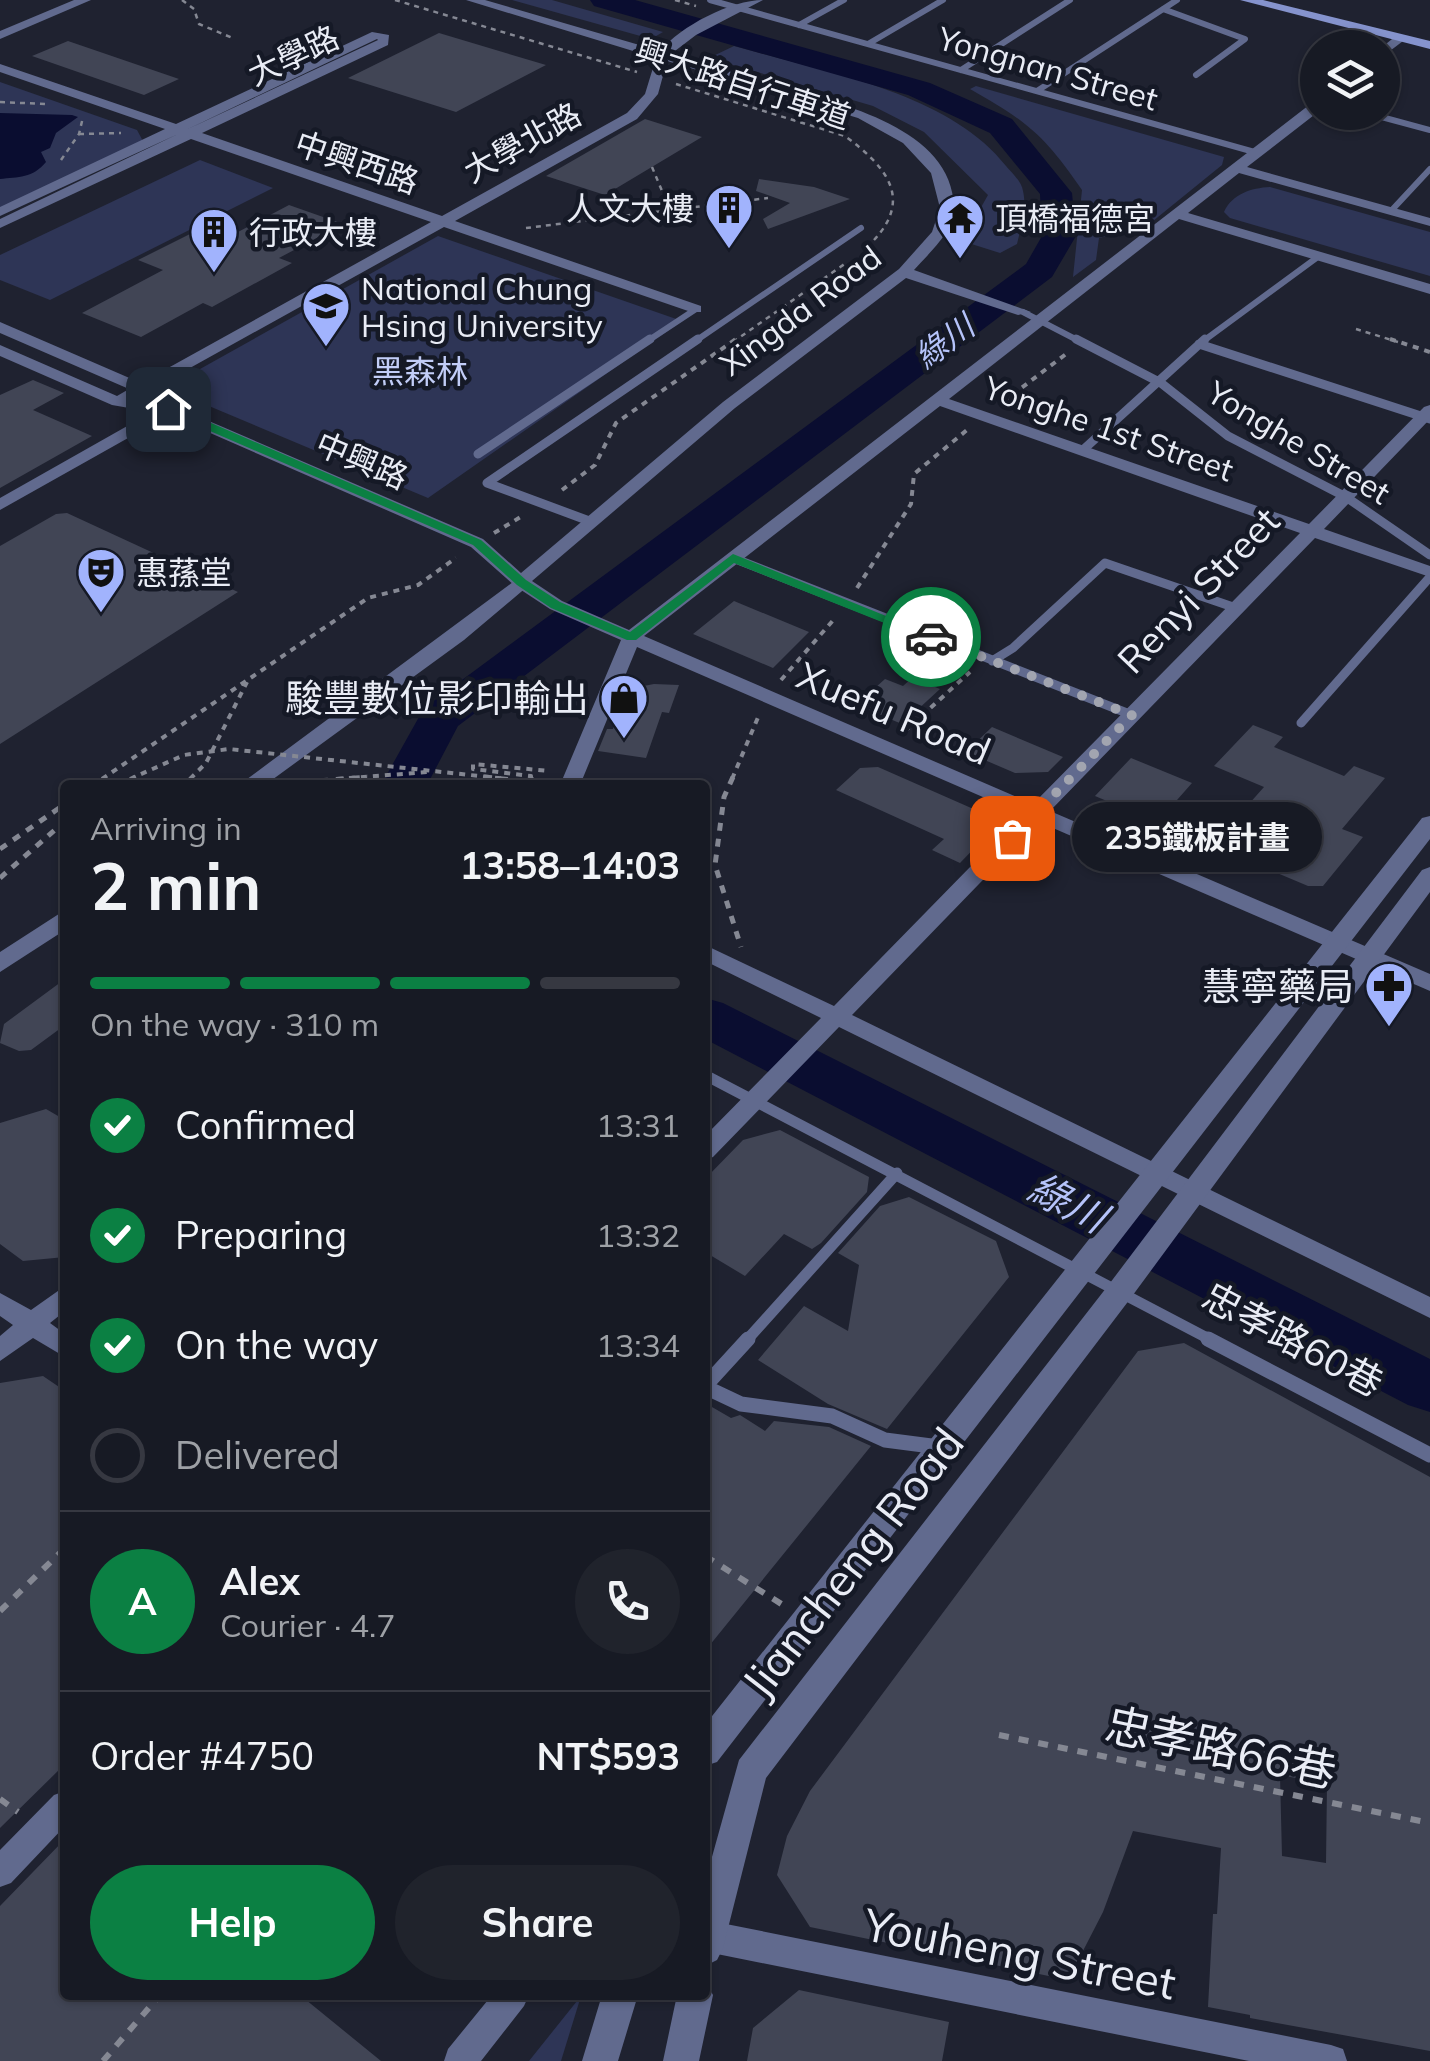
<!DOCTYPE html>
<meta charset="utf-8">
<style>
:root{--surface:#171a24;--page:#20232c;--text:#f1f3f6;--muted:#9ea1a6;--line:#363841;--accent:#0b8043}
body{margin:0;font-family:Mulish,"Noto Sans TC",sans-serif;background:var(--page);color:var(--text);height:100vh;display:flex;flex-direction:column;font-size:38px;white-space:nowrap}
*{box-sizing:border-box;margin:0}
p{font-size:32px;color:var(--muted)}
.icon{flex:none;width:55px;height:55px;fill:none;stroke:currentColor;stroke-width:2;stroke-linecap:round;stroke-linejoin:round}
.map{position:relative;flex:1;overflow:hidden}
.sheet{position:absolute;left:60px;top:780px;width:650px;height:1220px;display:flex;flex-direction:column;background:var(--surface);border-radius:10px;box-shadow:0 2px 8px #0004,0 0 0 2px var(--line)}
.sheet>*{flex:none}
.buttons{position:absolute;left:1300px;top:30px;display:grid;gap:20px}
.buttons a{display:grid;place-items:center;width:100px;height:100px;border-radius:50%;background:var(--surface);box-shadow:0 2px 8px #0004,0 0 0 2px var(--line);font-size:50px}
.pin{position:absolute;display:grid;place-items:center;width:85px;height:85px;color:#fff;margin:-42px;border-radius:20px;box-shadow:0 5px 15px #0006}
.courier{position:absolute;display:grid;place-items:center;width:100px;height:100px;margin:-50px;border:8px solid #0b8043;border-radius:50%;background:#fff;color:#222;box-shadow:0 2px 12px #0007}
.bubble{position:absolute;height:70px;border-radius:35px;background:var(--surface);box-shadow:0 2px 8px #0004,0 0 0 2px var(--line);font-size:32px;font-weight:700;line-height:70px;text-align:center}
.overview em{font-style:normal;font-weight:700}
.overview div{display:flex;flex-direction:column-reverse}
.overview{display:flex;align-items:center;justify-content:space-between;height:170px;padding:0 30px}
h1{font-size:65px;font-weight:700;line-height:75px}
.bar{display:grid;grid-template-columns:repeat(4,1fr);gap:15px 10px;align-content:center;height:120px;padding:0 30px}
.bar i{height:12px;border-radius:8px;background:var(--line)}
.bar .active{background:var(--accent)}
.bar p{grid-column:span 4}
.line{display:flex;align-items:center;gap:25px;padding:0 30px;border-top:2px solid var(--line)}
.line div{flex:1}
.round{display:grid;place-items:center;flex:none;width:105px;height:105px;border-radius:52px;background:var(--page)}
ol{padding:0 30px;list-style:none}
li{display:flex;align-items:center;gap:30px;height:110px}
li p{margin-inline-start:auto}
li .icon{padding:10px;border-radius:50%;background:var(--accent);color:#fff;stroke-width:4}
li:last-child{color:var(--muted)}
li i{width:55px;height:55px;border:5px solid var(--line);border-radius:50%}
.primary-button{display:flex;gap:20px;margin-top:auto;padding:20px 30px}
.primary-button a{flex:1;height:115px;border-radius:60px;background:var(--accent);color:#fff;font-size:40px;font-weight:700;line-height:115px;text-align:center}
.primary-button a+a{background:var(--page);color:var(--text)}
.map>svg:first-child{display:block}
.green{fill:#2e3556}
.water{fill:#0a0d30}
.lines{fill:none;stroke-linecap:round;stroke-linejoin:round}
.river{fill:#0a0d30;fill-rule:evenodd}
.building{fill:#414555;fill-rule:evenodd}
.path-far3{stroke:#858893;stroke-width:2.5;stroke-dasharray:5 5;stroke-linecap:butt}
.path-far2{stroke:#858893;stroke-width:4;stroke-dasharray:6 6;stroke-linecap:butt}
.path-far1{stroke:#858893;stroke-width:5;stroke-dasharray:8 8;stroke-linecap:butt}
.path{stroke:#858893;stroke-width:6;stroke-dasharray:10 10;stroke-linecap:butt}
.service-far3{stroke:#616a8e;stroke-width:6}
.service-far2{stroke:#616a8e;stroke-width:9}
.service-far1{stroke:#616a8e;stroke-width:11}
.service{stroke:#616a8e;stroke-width:15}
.minor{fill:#616a8e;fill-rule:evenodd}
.tertiary{fill:#616a8e;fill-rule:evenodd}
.secondary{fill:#8593cd;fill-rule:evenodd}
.path-bridge-far1{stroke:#858893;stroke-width:4;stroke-dasharray:6 6;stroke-linecap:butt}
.path-bridge{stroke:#858893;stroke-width:5;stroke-dasharray:8 8;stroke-linecap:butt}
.route{fill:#0b8043}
.done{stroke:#a2a5b0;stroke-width:10;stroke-dasharray:0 18}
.labels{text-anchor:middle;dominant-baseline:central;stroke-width:9;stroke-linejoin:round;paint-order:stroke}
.far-street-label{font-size:32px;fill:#e9ecf5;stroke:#151926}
.far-poi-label{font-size:32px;fill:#e9ecf5;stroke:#151926;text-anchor:start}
.far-water-label{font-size:32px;font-style:italic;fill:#b5c3fa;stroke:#151926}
.far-park-label{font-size:32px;fill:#c2cdf7;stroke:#151926}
.street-label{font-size:38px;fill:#e9ecf5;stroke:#151926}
.poi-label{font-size:38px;fill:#e9ecf5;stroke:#151926;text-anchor:end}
.water-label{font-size:40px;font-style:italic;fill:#b5c3fa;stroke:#151926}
.near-street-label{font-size:45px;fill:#e9ecf5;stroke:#151926}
</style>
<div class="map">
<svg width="1430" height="2061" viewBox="0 0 1430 2061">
<rect width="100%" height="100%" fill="#1f2230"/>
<path class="green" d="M512,0h40l111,32 -12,7z
M734,46c86,25 215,46 272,120 6,7 16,16 17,25 4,17 -2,36 -6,53l-17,9 -38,-12 26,-46 -64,-63 -51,-26 -164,-48z
M0,82l137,48 7,13 -144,68z
M976,86l248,71 -2,8 -85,69 -11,-3 -27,7 -3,22 -23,17 9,-87c-38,-55 -54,-68 -112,-101z
M200,160l73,28 -223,112 -50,-20v-25z
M1270,187l160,45v44l-200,-58 -6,-6c8,-18 27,-24 46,-25z
M438,236l244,85 -254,177 -262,-110z
M581,1996l-20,65h-32z"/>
<path class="water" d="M0,113l72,2 6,2 -22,16 -6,15 -9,4 5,10c-13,16 -28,15 -46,17z"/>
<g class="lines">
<path class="river" d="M590,0h45l295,83 82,36 60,74 4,43 -24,41 -594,449 -31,59h-46l43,-77 602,-444 16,-28 -2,-42 -50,-61 -82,-38 -314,-89z
M705,998l18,5 707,356v53l-22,-7 -703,-366z"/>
</g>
<path class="building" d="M439,33l107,32 -90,47 -108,-34z
M68,41l111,38 -35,16 -112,-39z
M645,119l57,18 -97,58 -59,-19z
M759,179l55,8 36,12 -82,30 -5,-10 27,-16 -34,-12z
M289,205l54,19 -64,34 13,5 -80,44 -9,-4 -62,34 -59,-24 81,-43 -25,-10 52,-26 29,8z
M33,380l31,13 -31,17 59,26 -92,52v-93z
M67,513l171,79 -238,152v-198l56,-32z
M734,601l75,31 -36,36 -80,-34z
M912,678l28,11 -38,35 -46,-19 29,-26 18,7z
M654,684l25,1 -10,28 -7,-1 -16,46 -48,-7 9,-22h6l10,-39z
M1253,725l30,12 -9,10 70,29 10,-10 31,12 -43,51 21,8 -40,49h-15l-213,-90 36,-38 61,25 -15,17 55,23 32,-36 -50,-21z
M992,727l71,30 -15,15 -33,1 -49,-21z
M878,767l100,44 10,23 -28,29 -28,-13 12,-11 -108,-49 24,-22z
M65,979v46l-34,25 -12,1 -19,-8 4,-19z
M46,1109l19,11v137l-42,4 -23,-17v-121z
M780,1130l89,47 -2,15 -46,51 -9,6 -28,-15 -39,42 -40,-24v-73l38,-39z
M909,1197l87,44 13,36 -122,152 -59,-25 -70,-44 46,-54 44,25 11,-66 -21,-12 42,-47z
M1184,1343l246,134v574l-180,-33v-3l-42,-8 5,-93h4l4,-66 -88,-17 -30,81 -35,68 -258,-53 -33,-52 10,-39 23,-45 328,-440zM1280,1775l47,9 -1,79 -44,-7z
M43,1376l22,15v373l-65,64v-445z
M705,1403l26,15 9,-3 25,16 9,-10 55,6 42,19 -166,205z
M65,1839v156h235l81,66h-381v-155z
M799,1990l150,32 -7,39h-195l6,-33z"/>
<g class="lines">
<path class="path-far3" d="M182,0l12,9 5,15 36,15
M395,0l242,72
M675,0l21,6
M676,84l169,52c39,29 69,61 29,104
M0,102l45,2
M79,134l42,-1
M61,160l18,-26 4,-17
M652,167l18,43
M526,228l242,-30
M1356,329l42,13
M733,342l113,-79"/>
<path class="path-far2" d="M1390,339l40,13
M1003,402l63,-48
M562,490l33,-25 21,-42 120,-84
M494,533l30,-18
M857,588l54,-84 3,-30 53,-44
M781,680l55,-63
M904,732l66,-60
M102,779l266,-181 50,-13 38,-27
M190,779l16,-16 41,-81
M337,779l91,-7
M531,779v-3l-58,-7v-5l77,7
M732,779l27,-64"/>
<path class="path-far1" d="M531,777v5
M733,777l-9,20 -9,68 26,82
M304,782l64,-5
M94,785l12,-8
M185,785l8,-8
M0,849l65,-45
M0,878l57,-50"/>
<path class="path" d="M705,1556l78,49
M0,1611l65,-63
M999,1735l431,88
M0,1799l18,13
M103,2061l57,-66"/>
<path class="service-far3" d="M710,0l548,153
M1163,9l82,30 -49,36
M799,25l45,-25
M868,44l75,-44
M961,70l109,-70
M1037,91l140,-91
M1363,112l67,18
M1391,211l39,-42
M1023,312l58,30
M646,342l50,-33
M694,342l167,-114
M1202,342l117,-86"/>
<path class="service-far2" d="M1076,339l85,44 67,53 118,61 84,58
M1199,344l231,75
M1084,449l121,-110
M478,454l172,-115
M592,522l-105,-39 211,-144
M733,558l399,157
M992,661l21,-13 92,-85 131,45
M1301,723l129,-146"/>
<path class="service-far1" d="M705,1075l508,266
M746,1341l151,-168"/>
<path class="service" d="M1208,1339l222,116
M705,1386l43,-47
M705,1387l36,17 91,12 53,24 54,7"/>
<path class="minor" d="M74,0h17l-91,39v-8z
M466,0h19l175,51c21,-25 71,-51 103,-51l-67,35 -25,19c37,11 74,22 111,33 59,17 170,41 172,120 0,25 -25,46 -40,63l117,42 -13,3 -112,-37 -171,130 -203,173 30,20 67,29 684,-528 5,-1v11l-71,55 183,51v8l-191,-53 -51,40 242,71v10l-251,-75 -230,180 360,125 115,-117 6,-2v14l-106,110 106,37v11l-115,-39 -265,273 380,163v17l-391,-169 -187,193 578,282v21l-591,-291 -126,130 -8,3v-24l116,-118 -116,-57v-16l129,61 188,-192 -385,-167 -57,138h-20l61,-145 -71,-31 -35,-23 -44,-39 -302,-132 -169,95v-12l152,-86 -40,-7 -112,-49v-11l117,51 12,-7 -129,-56v-11l141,61 290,-161 -240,-83 -191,89v-9l178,-85 -178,82v-9l165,-78 -165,-57v-8l176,60 196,-92 17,3 -1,10 -186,88 240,83 185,-103 18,-19 11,-36zM377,39l1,1 -190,89zM667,61l191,57 45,25 28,30 9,35 -8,24 -33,37 -176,133 -202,171 -38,-34 -309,-133 -40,-7 8,-4 15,1 2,-3 -5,-5 290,-161 247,85h10v-6l-246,-85 182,-102 21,-25zM940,406l360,127 -267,271 -389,-168z
M1397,35l10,3 -25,19 -1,-9z
M65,1286v25l-15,12 15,11v23l-32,-19 -33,23v-25l13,-11 -13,-9v-23l31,17z
M65,1791v35l-54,57 -11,4v-37l54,-55z
M705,1904l11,5 5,14 610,122 12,4 4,12h-98l-542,-109z
M492,1995h37l-5,11 -43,55h-37l4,-12z"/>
<path class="tertiary" d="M521,576l7,2v8l-64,54 -199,145h-26z
M1430,816v23l-713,923 -12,4v-41l717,-907z
M1430,867v25l-300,407 -364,479 -43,170 -6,12 -12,6v-84l34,-122 371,-477 312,-413z
M65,910v20l-65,42v-20z
M705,1981l8,14 -14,66h-36l14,-66h28z
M602,1995h36l-20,66h-36z"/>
<path class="secondary" d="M1240,0h23l167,41v8z"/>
<path class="path-bridge-far1" d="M130,779l54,-24 45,-6 278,30"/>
<path class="path-bridge" d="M484,777l47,5
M118,785l18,-8"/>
</g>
<path class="route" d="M164,406h8l309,134 45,40 34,22 70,30 103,-78 205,83 -11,3 -193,-77 -98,77h-9l-76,-32 -34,-23 -44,-40 -309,-134z"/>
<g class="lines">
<path class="done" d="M931,637l201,78 -120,123"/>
</g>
<defs>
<g id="building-pin" transform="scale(2.5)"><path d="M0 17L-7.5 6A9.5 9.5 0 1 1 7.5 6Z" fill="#a1b3fd" stroke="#151926"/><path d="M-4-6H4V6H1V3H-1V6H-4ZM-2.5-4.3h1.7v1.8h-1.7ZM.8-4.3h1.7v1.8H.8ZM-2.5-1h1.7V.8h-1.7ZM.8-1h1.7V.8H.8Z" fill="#111"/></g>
<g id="temple-pin" transform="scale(2.5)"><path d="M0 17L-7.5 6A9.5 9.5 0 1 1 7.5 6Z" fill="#a1b3fd" stroke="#151926"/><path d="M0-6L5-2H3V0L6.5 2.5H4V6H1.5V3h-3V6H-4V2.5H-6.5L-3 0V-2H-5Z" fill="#111"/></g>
<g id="university-pin" transform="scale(2.5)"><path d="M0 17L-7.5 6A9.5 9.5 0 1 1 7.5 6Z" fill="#a1b3fd" stroke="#151926"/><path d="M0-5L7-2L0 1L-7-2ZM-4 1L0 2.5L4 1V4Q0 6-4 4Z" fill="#111"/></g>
<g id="theatre-pin" transform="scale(2.5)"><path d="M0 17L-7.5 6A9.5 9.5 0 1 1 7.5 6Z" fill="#a1b3fd" stroke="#151926"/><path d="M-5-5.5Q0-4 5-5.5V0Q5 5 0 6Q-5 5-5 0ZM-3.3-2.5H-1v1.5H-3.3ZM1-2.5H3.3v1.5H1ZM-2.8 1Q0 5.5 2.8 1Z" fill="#111"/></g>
<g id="shop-pin" transform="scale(2.5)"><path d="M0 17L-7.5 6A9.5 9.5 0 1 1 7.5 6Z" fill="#a1b3fd" stroke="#151926"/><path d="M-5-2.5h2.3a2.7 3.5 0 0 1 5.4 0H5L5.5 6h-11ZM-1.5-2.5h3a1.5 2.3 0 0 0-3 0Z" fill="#111"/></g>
<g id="pharmacy-pin" transform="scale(2.5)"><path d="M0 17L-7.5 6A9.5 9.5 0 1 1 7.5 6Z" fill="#a1b3fd" stroke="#151926"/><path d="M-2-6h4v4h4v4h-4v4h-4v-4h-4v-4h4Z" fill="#111"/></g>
</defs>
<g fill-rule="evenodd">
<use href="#building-pin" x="729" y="208"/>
<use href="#temple-pin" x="960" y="218"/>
<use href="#building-pin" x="214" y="232"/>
<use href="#university-pin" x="326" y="306"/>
<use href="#theatre-pin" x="101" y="572"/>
<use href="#shop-pin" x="624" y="698"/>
<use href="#pharmacy-pin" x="1389" y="986"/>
</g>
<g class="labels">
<g class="far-street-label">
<text transform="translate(293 55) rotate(-25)">大學路</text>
<text transform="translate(1048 68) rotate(16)">Yongnan Street</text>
<text transform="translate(743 83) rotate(18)">興大路自行車道</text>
<text transform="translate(522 142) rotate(-29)">大學北路</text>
<text transform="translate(357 162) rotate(19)">中興西路</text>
<text transform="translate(800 310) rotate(-37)">Xingda Road</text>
<text transform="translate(1109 428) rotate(19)">Yonghe 1st Street</text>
<text transform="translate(1299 442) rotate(31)">Yonghe Street</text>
<text transform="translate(362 460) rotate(23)">中興路</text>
</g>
<g class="far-poi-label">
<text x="694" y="208" text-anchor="end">人文大樓</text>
<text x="995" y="218">頂橋福德宮</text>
<text x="249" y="232">行政大樓</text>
<text x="361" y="288">National Chung<tspan x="361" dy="37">Hsing University</tspan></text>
<text x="136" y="572">惠蓀堂</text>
</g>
<g class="far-water-label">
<text transform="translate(944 341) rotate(-37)">綠川</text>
</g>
<g class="far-park-label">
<text x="420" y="371">黑森林</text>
</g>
<g class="street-label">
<text transform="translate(1198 590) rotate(-46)">Renyi Street</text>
<text transform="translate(894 713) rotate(23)">Xuefu Road</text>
<text transform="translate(1293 1339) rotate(28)">忠孝路60巷</text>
</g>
<g class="poi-label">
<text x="589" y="698">駿豐數位影印輸出</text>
<text x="1354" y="986">慧寧藥局</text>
</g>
<g class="water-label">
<text transform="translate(1068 1202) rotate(27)">綠川</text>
</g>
<g class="near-street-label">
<text transform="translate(852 1562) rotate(-52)">Jiancheng Road</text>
<text transform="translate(1221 1747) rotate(12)">忠孝路66巷</text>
<text transform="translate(1020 1953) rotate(11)">Youheng Street</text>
</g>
</g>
</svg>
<div class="buttons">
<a><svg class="icon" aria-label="layers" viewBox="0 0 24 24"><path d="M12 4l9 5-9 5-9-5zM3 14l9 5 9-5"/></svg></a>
</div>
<div class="pin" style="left:1012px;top:838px;background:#ea580c"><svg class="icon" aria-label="bag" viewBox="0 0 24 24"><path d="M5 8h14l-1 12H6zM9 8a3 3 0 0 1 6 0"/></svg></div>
<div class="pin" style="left:168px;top:409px;background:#1f2937"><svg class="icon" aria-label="home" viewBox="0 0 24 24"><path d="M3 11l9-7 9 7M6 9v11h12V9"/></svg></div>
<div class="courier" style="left:931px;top:637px"><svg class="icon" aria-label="car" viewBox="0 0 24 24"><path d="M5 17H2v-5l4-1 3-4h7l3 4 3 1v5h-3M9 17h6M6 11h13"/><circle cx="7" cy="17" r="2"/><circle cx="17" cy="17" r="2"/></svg></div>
<div class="bubble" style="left:1072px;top:802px;width:250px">235鐵板計畫</div>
<section class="sheet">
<div class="overview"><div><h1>2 min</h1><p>Arriving in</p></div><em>13:58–14:03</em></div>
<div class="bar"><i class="active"></i><i class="active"></i><i class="active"></i><i></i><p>On the way · 310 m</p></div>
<ol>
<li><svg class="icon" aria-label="check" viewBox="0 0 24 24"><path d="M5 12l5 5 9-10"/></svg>Confirmed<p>13:31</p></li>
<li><svg class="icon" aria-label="check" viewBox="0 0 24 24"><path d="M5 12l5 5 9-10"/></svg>Preparing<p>13:32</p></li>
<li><svg class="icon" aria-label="check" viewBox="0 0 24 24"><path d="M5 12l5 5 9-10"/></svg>On the way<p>13:34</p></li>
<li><i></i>Delivered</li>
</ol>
<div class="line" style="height:180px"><b class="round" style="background:var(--accent);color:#fff">A</b><div><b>Alex</b><p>Courier · 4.7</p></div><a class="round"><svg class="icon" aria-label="phone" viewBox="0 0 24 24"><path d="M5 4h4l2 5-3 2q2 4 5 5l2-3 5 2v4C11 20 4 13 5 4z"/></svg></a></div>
<div class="line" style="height:130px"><div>Order #4750</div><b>NT$593</b></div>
<div class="primary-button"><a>Help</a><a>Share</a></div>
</section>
</div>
